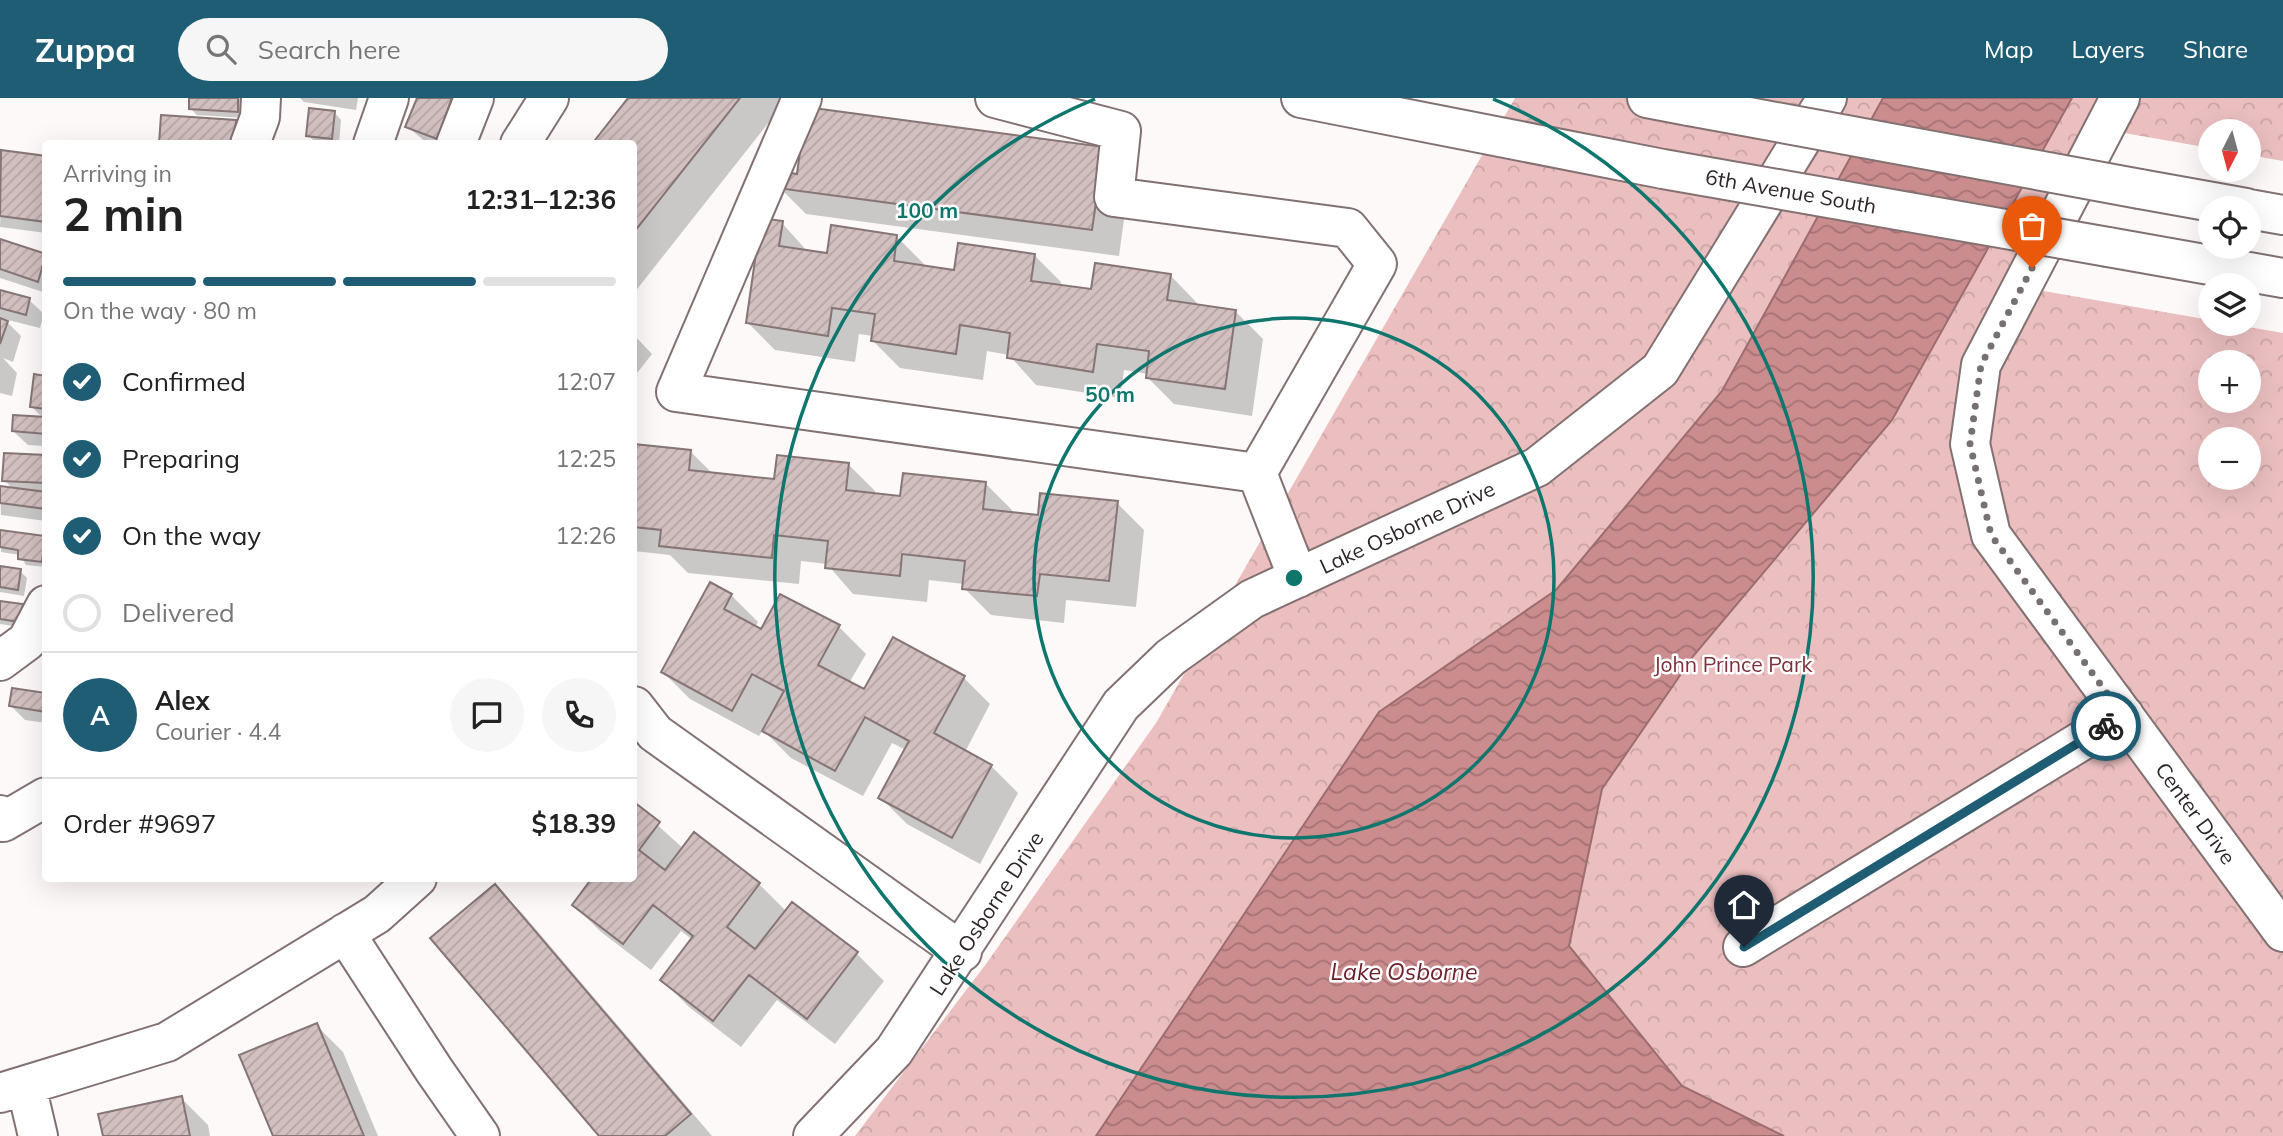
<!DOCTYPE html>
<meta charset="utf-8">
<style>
:root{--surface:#fff;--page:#f6f6f6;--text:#222;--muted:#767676;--line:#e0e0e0;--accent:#1f5d74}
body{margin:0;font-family:Mulish,sans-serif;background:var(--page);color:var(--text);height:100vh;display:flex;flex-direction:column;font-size:26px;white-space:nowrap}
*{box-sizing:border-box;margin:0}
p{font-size:23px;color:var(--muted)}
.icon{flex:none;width:38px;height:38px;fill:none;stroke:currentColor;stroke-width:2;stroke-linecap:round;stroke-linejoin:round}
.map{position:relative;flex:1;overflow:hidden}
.sheet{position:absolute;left:42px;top:42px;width:595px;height:742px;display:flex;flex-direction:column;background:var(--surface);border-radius:7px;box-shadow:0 7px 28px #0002}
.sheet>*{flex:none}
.needle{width:46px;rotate:186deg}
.fabs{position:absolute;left:2198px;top:21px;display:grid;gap:14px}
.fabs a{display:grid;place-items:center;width:63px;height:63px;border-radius:50%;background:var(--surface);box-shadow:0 7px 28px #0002;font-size:35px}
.pin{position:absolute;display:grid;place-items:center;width:60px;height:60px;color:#fff;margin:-72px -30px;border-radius:50% 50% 50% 0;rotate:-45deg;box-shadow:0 0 7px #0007}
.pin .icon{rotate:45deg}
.courier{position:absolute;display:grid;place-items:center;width:70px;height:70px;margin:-35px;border:5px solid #1f5d74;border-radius:50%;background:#fff;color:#222;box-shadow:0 2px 9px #0007}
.summary em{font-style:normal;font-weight:700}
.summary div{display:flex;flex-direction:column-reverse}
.summary{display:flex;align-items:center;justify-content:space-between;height:119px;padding:0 21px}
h1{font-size:46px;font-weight:700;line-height:52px}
.bar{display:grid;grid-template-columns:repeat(4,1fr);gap:10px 7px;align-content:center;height:84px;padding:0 21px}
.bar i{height:9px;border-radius:5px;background:var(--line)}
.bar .current{background:var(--accent)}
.bar p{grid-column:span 4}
.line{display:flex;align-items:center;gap:18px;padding:0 21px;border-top:2px solid var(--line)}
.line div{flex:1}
.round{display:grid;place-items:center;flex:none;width:74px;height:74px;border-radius:37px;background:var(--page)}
ol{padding:0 21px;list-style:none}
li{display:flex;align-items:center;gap:21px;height:77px}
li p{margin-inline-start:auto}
li .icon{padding:7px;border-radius:50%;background:var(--accent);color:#fff;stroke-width:4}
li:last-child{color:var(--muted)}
li i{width:38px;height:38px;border:4px solid var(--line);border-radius:50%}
header{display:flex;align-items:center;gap:42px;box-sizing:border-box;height:98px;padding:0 35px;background:var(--accent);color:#fff}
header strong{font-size:33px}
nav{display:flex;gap:38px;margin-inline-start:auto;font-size:24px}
.search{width:490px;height:63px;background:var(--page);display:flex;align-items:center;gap:18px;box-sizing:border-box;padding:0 24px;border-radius:38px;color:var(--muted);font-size:26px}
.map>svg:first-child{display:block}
.park{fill:url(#park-crowns);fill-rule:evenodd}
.water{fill:url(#water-waves);stroke:#9c6d6f;stroke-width:2}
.shadow{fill:#0003}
.building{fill:url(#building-hatch);stroke:#867575;stroke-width:2}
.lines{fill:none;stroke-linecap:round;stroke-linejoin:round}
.minor-casing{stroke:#837172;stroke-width:42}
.minor{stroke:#fff;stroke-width:38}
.minor-bridge-casing{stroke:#837172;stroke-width:42;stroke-linecap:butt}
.minor-bridge{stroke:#fff;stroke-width:38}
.done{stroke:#767070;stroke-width:7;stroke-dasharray:0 12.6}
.route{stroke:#1f5d74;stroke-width:9}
.ring{fill:none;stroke:#0f766e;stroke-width:3.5}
.labels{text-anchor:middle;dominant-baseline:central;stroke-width:5;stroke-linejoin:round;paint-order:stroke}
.street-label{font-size:21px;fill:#2e2626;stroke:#fff}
.park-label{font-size:21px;fill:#7e3139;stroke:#fff}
.water-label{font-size:23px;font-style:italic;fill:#6c1f2a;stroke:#fff}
.centre{fill:#0f766e;stroke:#fff;stroke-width:3.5}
.ring-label{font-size:21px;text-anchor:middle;font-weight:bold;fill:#0f766e;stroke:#fff;stroke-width:5;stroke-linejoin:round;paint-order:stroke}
</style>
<header>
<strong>Zuppa</strong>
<div class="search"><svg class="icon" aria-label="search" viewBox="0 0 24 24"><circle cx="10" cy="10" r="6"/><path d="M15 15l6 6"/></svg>Search here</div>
<nav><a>Map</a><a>Layers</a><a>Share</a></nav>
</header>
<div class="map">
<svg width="2283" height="1038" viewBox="0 0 2283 1038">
<defs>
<pattern id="park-crowns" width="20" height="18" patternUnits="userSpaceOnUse" patternTransform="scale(1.75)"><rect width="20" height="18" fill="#ebbfc0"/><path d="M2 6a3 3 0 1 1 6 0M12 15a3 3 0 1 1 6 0" fill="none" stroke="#caa4a5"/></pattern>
<pattern id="water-waves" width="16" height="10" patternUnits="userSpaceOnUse" patternTransform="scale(1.75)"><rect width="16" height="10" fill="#cb8c8e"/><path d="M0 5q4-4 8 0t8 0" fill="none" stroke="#a57274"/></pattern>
<pattern id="building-hatch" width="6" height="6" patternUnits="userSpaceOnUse" patternTransform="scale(1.75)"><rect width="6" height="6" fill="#d2bfbf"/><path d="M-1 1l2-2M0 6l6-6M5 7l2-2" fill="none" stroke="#b5a4a4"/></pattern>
</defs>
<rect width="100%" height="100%" fill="#fdf9f9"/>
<path class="park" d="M1515,0h768v63l-34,-6v-24h-39v17l-103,-18 -93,156 196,34v4h21l52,9v803h-1428l131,-172 170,-241zM2210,264h39v39h-39zM2210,341h39v39h-39z"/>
<path class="water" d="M1883,0h189l-180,322 -198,235 -92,134 -33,157 113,140 102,50h-688l283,-424 177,-122 166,-199z"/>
<path class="shadow" d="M191,0h54l-1,20 -47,-3 -7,-7z
M300,0h58l-2,12 -52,-8z
M418,0h53l-17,46h-26l-20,-17z
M630,0h158l-154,195v-149z
M335,15l6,7 -2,24 -24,-2 -7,-7z
M3,54l43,6v75l-46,-6z
M799,78h331l-11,80 -313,-42 -27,-27z
M782,125l26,29 20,3 69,-18 27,27 -1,3 33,5 78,-17 27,27 -1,5 32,4 78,-16 27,28 -1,3 40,6 27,27 -11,77 -78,-12 -27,-27 1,-3 -24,-4 -4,28 -84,-13 -27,-30 -22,-4 -4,29 -83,-12 -27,-27v-5l-14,-2 -4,28 -80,-12 -27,-27z
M0,143l46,15v37l-46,-15z
M0,194l29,8 15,14 -4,14 -36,-9 17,17 -8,26 -10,-4 14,15 -5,23 -12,-3z
M634,237l18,19 -18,23z
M46,279v69l-18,-1 -15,-14 31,-12 -12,-12z
M634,347l56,6 23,23 63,7 72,-17 27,27v4l27,3 83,-15 27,27v4l28,3 77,-14 27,27 -8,77 -70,-7 -2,23 -73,-8 -27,-27v-4l-35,-4 -2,22 -74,-8 -26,-30 -26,-3 -2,23 -111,-11 -18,-18 -36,-4z
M46,359v64l-45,-6 -1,-27 14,2 -10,-10z
M0,434l45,6 1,29 -20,-2 -6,-10 -19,-3z
M0,470l20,3 7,7 -3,18 -24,-4z
M711,486l20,11 27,27 -3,6 7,4 77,-5 27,27 -17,29 15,9 99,-15 27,27 -25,48 26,14 27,27 -38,71 -73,-40 -27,-27 26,-47 -14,-7 -29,53 -72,-38 -28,-28 -4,6 -69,-37 -27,-27z
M0,505l22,3 7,7 -2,15 -27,-4z
M46,597v28l-21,-3 -14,-14z
M634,706l50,45 75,35 27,27 6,-7 65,50 27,27 -49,63 -58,-44 -36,47 -52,-40 -27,-27 31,-40 -12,-9 -30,39 -50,-38 -27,-27 19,-25 -3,-2h44z
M495,788l27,27 190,223h-111z
M316,927l27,27 35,84h-103z
M181,1000l27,27 2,11h-105z"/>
<path class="building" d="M189,0h49v14l-49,-3z
M417,0h35l-15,41 -32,-12z
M628,0h112l-106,134v-88h-42z
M806,9l298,40 -12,83 -315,-42 2,-17 18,3z
M309,10l26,3 -3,28 -26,-3z
M161,17l75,5 -2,24h-75z
M1,52l45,6v66l-46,-6z
M761,120l22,3 -4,25 48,7 4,-28 66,10 -3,26 60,9 4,-27 77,11 -4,27 60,8 4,-26 76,11 -4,26 69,10 -11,79 -79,-11 3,-27 -52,-7 -4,28 -86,-14 3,-25 -50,-8 -4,29 -85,-13 4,-27 -43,-6 -4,28 -82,-13z
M0,141l46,15 -8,28 -38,-13z
M0,192l30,8 -4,17 -26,-7z
M0,220l8,3 -8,23z
M34,276l12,2v33l-16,-2z
M13,317l33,2v17l-34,-3z
M634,346l57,6 -2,20 85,9 3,-24 72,8 -3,27 54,6 3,-23 83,9 -3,27 55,6 2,-22 78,8 -9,80 -69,-7 -3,22 -75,-7 3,-28 -63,-7 -2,22 -75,-8 3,-27 -54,-6 -2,23 -113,-12 2,-16 -27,-3z
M4,355l42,2v28l-44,-2z
M0,388l46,6v17l-46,-6z
M0,432l45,6 -3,26 -24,-3v-9l-18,-3z
M0,468l21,3 -3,21 -18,-3z
M710,484l22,12 -8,15 37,20 19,-35 60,31 -22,40 46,24 29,-52 72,39 -31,57 58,32 -40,73 -74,-40 31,-57 -44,-24 -30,54 -73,-40 22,-40 -32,-17 -20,37 -71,-39z
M0,503l23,3 -3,18 -20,-3z
M12,590l34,5v19l-37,-6z
M634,704l26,20 -21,28 26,20 29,-38 66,51 -33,44 28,22 37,-47 66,50 -51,67 -58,-44 -36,46 -53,-41 33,-44 -40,-31 -30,39 -51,-39 20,-27h42z
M495,786l196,230 -26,22h-66l-169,-198z
M317,925l47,113h-91l-34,-81z
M182,998l8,40h-87l-5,-22z"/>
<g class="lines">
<g class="minor-casing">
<path id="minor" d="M802,0l-126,294 581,81 41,105
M995,0l126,33 -7,66 234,31 29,36 -120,209
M1301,0l362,71
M1647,0l42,8
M2120,0l-139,267 -11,79 21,91 292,397
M250,46l10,-27 1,-19
M373,46l16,-46
M456,46l18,-46
M520,46l29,-46
M2140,91l106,19
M2249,111l34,6
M2108,149l175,31
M0,563l27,-20 19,-36
M634,608l21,27 307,219
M0,717l3,7 43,-25
M345,835l89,137 46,66
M1743,849l381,-232
M26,987l12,51
M0,995l167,-51 210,-128 40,-36
M813,1038l81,-85 227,-346 50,-48 81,-58 285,-132 123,-97 167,-272"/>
</g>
<use href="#minor" class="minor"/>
<g class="minor-bridge-casing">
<path id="minor-bridge" d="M1689,8l451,83
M1663,71l445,78"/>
</g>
<use href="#minor-bridge" class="minor-bridge"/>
</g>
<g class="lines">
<path class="done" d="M2032,170l-51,97 -11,79 21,91 132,180 -17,11"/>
<path class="route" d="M1744,849l362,-221"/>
</g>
<g class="ring">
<circle cx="1294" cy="480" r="260"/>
<path d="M1493 1A519 519 0 1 1 1095 1"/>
</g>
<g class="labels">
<g class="street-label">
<text transform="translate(1791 93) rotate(10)">6th Avenue South</text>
<text transform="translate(1407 429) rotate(-25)">Lake Osborne Drive</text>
<text transform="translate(2196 715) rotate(54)">Center Drive</text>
<text transform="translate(986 815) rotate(-57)">Lake Osborne Drive</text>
</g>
<g class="park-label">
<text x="1733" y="566">John Prince Park</text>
</g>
<g class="water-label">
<text x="1404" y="873">Lake Osborne</text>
</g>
</g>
<circle cx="1294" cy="480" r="10" class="centre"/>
<g class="ring-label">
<text x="927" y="120">100 m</text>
<text x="1110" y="304">50 m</text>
</g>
</svg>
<div class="fabs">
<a><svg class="needle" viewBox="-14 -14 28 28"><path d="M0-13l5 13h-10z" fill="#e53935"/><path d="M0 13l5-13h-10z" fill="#767676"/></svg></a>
<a><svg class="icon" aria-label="locate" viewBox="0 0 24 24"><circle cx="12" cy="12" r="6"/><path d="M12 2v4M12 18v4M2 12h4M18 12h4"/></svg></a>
<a><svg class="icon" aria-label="layers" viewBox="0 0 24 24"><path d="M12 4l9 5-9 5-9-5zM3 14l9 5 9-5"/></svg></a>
<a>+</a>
<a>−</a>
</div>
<div class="pin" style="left:2032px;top:170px;background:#ea580c"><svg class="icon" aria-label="bag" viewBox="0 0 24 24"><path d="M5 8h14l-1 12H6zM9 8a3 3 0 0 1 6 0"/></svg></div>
<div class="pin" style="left:1744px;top:849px;background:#1f2937"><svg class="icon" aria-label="home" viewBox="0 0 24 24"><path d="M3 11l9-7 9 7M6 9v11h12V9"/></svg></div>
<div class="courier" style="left:2106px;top:628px"><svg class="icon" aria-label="bike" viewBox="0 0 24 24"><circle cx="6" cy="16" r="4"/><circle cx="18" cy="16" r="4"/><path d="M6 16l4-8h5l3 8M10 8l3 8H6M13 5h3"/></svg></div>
<section class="sheet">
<div class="summary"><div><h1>2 min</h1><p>Arriving in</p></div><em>12:31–12:36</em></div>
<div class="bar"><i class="current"></i><i class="current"></i><i class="current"></i><i></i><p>On the way · 80 m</p></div>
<ol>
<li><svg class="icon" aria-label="check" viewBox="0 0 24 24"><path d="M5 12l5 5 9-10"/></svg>Confirmed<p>12:07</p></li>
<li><svg class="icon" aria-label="check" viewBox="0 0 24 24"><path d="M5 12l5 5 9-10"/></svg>Preparing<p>12:25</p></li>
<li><svg class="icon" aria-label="check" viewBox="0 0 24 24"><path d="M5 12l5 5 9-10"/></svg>On the way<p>12:26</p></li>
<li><i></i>Delivered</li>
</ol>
<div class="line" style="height:126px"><b class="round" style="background:var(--accent);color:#fff">A</b><div><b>Alex</b><p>Courier · 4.4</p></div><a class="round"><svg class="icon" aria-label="chat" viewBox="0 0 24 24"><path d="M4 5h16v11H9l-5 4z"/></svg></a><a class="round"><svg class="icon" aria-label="phone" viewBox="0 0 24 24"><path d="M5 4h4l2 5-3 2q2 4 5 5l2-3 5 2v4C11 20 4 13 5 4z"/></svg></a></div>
<div class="line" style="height:91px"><div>Order #9697</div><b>$18.39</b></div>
</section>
</div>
